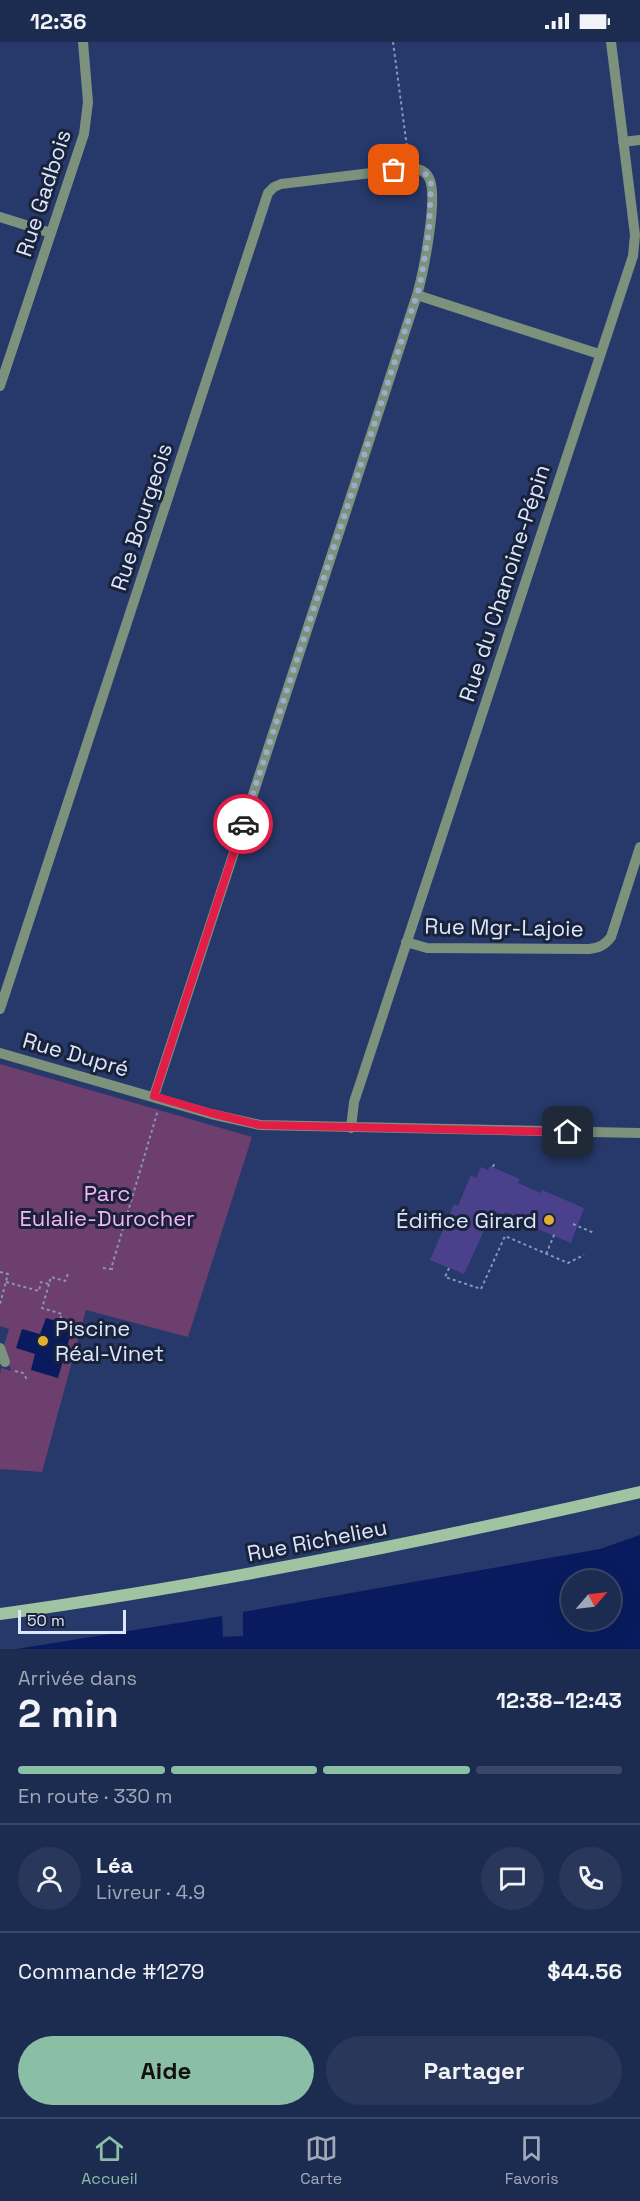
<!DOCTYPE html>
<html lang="fr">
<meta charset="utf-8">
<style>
:root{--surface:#1c2b50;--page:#29375a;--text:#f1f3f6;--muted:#a0a7b7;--line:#3a4767;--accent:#8abfa5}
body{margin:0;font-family:"Space Grotesk",sans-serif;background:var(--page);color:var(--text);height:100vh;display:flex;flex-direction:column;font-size:22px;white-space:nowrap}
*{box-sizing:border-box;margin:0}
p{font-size:20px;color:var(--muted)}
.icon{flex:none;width:33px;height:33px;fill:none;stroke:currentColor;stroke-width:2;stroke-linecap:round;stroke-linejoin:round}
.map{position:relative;height:1607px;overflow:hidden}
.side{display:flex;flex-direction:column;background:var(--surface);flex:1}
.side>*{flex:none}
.needle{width:39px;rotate:62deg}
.buttons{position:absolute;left:561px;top:1528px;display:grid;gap:12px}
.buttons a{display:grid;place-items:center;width:60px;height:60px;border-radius:50%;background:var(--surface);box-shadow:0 6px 24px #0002,0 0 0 2px var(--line);font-size:30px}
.scale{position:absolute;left:18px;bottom:15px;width:108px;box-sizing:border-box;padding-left:6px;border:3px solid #dbe7ff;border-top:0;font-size:16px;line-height:21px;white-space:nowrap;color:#dbe7ff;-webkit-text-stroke:4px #192238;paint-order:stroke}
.pin{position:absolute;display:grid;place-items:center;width:51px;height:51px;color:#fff;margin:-26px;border-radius:12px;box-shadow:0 3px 9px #0006}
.courier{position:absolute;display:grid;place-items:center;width:60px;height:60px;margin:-30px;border:4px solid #e11d48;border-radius:50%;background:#fff;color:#222;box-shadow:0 2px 8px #0007}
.headline em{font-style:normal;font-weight:700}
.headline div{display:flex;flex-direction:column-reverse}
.headline{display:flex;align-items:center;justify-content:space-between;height:102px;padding:0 18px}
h1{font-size:39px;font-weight:700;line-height:45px}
.bar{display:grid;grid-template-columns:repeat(4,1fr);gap:9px 6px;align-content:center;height:72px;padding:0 18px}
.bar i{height:8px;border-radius:4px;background:var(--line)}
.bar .current{background:var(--accent)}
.bar p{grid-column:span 4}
.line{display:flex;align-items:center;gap:15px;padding:0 18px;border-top:2px solid var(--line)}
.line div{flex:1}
.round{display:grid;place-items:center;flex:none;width:63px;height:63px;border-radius:32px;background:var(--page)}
.action{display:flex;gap:12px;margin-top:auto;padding:12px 18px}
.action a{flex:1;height:69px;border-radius:36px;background:var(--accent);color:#111;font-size:24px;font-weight:700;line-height:69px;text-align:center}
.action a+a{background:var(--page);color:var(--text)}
.status{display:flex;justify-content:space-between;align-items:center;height:42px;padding:0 30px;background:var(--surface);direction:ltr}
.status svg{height:16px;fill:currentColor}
.menu{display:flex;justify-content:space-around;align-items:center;height:84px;border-top:2px solid var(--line);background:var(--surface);font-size:16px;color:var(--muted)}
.menu a{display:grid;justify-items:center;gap:3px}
.menu .current{color:var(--accent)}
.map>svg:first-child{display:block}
.green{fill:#6d3f6e}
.water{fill:#091b5e;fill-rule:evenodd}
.building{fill:#4a408c}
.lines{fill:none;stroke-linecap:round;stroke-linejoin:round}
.path{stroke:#8695b9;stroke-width:2;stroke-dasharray:3 3;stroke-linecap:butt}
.street{stroke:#7c927d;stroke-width:10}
.secondary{stroke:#a0c3a1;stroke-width:12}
.done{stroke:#9caacb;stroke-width:6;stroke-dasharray:0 10.8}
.route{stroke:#e11d48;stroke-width:8}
.poi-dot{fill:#e0b034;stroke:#192238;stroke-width:2}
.labels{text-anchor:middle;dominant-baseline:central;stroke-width:6;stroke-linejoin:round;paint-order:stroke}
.street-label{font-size:22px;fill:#dbe7ff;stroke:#192238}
.park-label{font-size:22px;fill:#f8b3f9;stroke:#192238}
.poi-label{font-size:22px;fill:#dbe7ff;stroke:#192238;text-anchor:end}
</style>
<div class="status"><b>12:36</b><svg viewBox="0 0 49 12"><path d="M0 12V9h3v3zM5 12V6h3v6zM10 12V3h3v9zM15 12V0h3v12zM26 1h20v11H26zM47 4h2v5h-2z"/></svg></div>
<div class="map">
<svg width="640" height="1607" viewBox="0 0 640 1607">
<rect width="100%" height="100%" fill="#26396a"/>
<path class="green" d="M0,1022l252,73 -64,200 -102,-27 -44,162 -42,-3v-94l1,-7 10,3 -7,-26 5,-16 -9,-3z"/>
<path class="water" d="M46,1276l27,8 -15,52 -27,-8 4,-16 -19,-6 6,-19 18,5z
M640,1493v114h-624l206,-33 1,21 20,-1v-24l357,-63zM572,1539h38v39h-38z"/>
<path class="building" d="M490,1124l30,13 -2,4 23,10 1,-3 42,18 -13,35 -45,-19 1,-2 -22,-10 -1,3 -11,-4 -29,63 -34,-14 24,-56 4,2 13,-31 5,3 5,-11 7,3z"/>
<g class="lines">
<path class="path" d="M393,0l15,113
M493,1125l2,-5
M573,1182l21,9
M546,1212l9,-21
M103,1226l8,1
M449,1226l-4,9 36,12 24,-53 63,27 16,-8
M113,1227h-2l47,-159
M0,1230l8,2 -8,30
M6,1240l33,9 2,-9 8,2 2,-7 14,4 3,-7
M49,1242l-7,24 20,6 -3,8
M15,1329l8,2 5,8"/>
<path class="street" d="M623,100l17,-2
M0,175l51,16
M417,253l182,59
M0,344l84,-252 4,-32 -5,-60
M406,900l21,6 162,1c10,-1 16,-4 22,-12l29,-90
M0,967l268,-816 6,-6 7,-3 123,-15c10,-1 20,-1 25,9 10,17 -6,96 -12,117l-263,801
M0,1011l211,61 49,11 380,8
M351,1086l3,-26 279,-846 2,-21 -24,-193
M0,1306l5,14"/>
<path class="secondary" d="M0,1572c215,-30 428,-73 640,-122"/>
</g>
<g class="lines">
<path class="done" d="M243,782l177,-539 9,-54 2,-48c-7,-18 -21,-14 -37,-13"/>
<path class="route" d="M243,782l-89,272 57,17 49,12 308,7"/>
</g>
<g class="poi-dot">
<circle cx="549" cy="1178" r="6"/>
<circle cx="43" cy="1299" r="6"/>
</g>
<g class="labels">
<g class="street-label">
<text transform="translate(43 151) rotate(-72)">Rue Gadbois</text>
<text transform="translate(141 475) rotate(-72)">Rue Bourgeois</text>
<text transform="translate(504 541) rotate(-72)">Rue du Chanoine-Pépin</text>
<text transform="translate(504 885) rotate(1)">Rue Mgr-Lajoie</text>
<text transform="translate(76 1012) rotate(16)">Rue Dupré</text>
<text transform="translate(317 1498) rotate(-11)">Rue Richelieu</text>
</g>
<g class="park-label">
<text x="107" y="1151">Parc<tspan x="107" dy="25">Eulalie-Durocher</tspan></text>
</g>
<g class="poi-label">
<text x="537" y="1178">Édifice Girard</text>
<text x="55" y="1286" text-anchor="start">Piscine<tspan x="55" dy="25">Réal-Vinet</tspan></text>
</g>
</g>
</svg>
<div class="buttons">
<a><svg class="needle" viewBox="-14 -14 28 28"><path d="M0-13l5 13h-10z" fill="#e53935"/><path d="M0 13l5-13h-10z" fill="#a0a7b7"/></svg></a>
</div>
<div class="scale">50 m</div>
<div class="pin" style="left:394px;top:128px;background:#ea580c"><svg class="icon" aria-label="bag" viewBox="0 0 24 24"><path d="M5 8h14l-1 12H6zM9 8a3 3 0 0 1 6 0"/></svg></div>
<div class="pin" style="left:568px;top:1090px;background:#1f2937"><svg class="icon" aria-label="home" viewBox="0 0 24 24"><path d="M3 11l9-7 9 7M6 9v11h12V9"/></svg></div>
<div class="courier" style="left:243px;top:782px"><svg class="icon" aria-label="car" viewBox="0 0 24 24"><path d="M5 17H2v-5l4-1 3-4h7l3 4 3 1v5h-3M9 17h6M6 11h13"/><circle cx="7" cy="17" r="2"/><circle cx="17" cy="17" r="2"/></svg></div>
</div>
<section class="side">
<div class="headline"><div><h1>2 min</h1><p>Arrivée dans</p></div><em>12:38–12:43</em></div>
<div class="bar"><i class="current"></i><i class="current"></i><i class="current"></i><i></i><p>En route · 330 m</p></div>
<div class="line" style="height:108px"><a class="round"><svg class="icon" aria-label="person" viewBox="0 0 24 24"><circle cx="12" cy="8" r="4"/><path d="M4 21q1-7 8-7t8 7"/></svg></a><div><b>Léa</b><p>Livreur · 4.9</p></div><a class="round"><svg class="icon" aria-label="chat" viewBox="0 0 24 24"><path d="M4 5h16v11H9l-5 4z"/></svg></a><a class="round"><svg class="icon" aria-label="phone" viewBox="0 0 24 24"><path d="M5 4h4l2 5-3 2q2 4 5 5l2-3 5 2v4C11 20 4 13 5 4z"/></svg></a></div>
<div class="line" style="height:78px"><div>Commande #1279</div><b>$44.56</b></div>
<div class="action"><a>Aide</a><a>Partager</a></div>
</section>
<nav class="menu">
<a class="current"><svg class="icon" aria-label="home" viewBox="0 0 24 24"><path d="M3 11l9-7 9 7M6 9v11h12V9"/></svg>Accueil</a>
<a><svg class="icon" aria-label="map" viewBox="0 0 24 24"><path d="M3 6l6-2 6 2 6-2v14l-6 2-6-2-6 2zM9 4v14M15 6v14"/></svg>Carte</a>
<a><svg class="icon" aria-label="saved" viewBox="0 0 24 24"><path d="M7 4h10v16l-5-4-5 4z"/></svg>Favoris</a>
</nav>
